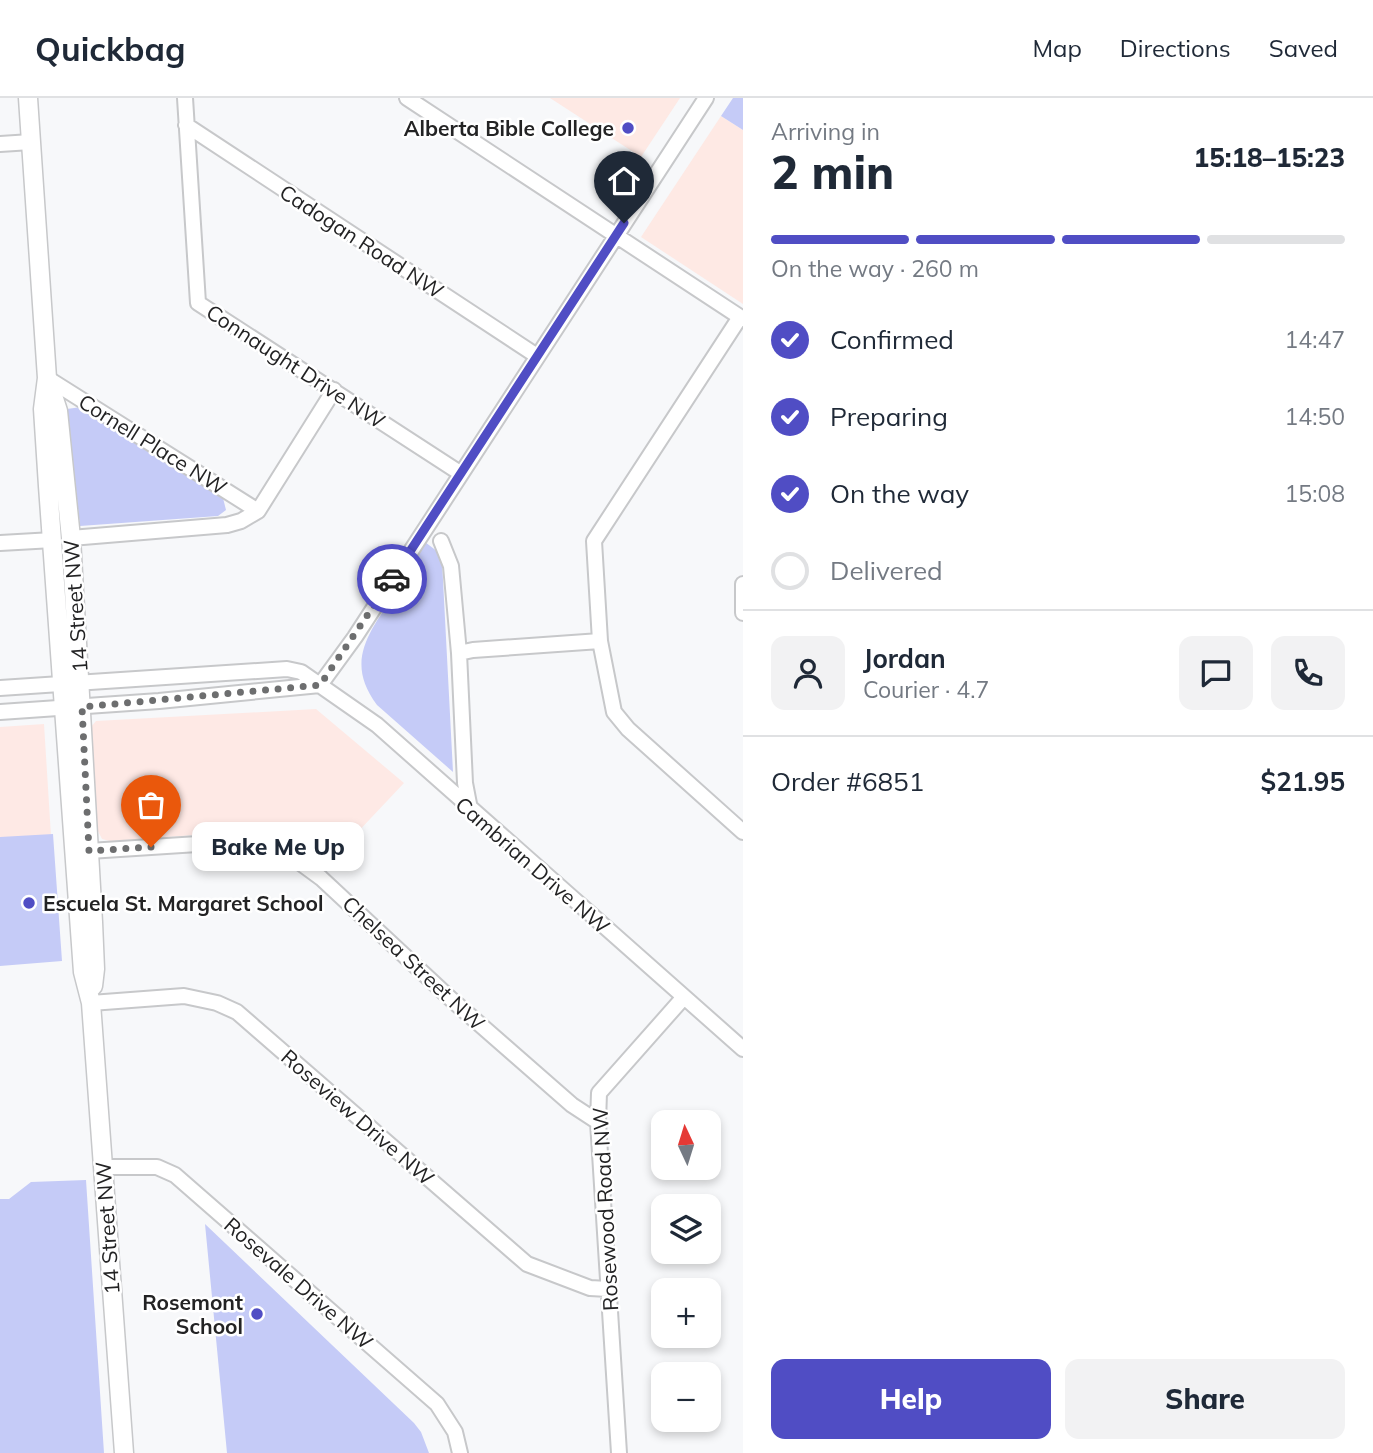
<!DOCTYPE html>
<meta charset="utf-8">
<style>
:root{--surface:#fff;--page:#f2f2f3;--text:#1f2937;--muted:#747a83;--line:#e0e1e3;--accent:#504dc4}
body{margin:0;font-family:Mulish,sans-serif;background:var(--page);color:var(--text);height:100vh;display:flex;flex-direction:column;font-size:26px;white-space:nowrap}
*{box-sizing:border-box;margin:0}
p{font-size:23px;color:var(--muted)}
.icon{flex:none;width:38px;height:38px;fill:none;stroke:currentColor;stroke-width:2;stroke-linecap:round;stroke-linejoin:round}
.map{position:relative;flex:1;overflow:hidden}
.sheet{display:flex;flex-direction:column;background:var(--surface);width:630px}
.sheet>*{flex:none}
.needle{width:46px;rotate:356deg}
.buttons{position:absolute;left:651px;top:1012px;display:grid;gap:14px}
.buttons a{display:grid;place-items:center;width:70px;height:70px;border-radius:14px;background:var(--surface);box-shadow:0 4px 10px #0003;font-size:35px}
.pin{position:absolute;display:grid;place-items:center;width:60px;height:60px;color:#fff;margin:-72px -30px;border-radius:50% 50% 50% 0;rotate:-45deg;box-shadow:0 0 7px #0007}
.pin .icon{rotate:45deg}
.courier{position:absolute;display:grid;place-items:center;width:70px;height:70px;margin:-35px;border:5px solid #504dc4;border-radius:50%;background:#fff;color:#222;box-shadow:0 2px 9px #0007}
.bubble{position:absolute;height:49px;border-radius:14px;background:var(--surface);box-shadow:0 4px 10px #0003;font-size:23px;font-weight:800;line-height:49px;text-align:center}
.head em{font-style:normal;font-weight:800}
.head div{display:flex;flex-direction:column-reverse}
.head{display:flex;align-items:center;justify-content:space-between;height:119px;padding:0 28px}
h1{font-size:46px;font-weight:800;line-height:52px}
.bar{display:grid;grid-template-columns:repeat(4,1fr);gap:10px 7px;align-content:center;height:84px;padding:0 28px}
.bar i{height:9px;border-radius:5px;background:var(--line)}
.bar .on{background:var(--accent)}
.bar p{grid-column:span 4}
.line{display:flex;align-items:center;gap:18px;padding:0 28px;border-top:2px solid var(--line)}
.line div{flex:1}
.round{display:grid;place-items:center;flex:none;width:74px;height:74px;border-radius:14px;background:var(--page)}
ol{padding:0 28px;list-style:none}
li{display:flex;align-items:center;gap:21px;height:77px}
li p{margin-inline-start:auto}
li .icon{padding:7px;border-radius:50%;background:var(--accent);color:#fff;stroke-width:4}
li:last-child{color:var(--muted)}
li i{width:38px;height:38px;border:4px solid var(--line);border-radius:50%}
.action{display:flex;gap:14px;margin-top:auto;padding:14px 28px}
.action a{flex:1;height:80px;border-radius:14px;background:var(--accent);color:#fff;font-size:28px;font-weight:800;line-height:80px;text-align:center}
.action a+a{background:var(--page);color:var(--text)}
header{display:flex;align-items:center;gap:42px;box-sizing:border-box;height:98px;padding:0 35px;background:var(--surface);border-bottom:2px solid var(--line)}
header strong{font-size:33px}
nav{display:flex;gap:38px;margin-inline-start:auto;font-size:24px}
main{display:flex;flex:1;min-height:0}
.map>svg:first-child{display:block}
.commercial{fill:#fee9e5}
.education{fill:#fee9e4}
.green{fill:#c5cbf7}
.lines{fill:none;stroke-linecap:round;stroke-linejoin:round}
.minor-casing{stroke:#c7c8ca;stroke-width:18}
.major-casing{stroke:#c7c8ca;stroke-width:21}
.minor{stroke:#fff;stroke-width:14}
.major{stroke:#fff;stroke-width:18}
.done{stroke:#6d6e6f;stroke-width:7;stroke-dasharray:0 12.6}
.route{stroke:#504dc4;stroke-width:9}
.poi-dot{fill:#504dc4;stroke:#fff;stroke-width:2.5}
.labels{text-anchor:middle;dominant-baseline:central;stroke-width:5;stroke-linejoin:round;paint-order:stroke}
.poi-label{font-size:21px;font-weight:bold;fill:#232324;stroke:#fff;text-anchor:end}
.street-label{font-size:21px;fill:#232324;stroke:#fff}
</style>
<header>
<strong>Quickbag</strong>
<nav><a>Map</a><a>Directions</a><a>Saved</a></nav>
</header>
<main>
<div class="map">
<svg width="743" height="1355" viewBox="0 0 743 1355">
<rect width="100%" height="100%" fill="#f7f8fa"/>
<path class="commercial" d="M316,611l88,74 -83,88 -44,-37 -11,-4 -156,11 -8,-2 -5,-10 -7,-86v-15l6,-7z
M44,626l7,112 -51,4v-113z"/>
<path class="education" d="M550,0h130l-39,59z
M721,18l22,14v174l-102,-67z"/>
<path class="green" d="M733,0h10v32l-22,-14z
M81,309l142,91 3,12 -8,6 -138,10 -13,-117z
M425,444l13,10 4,9 11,211 -76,-67c-33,-44 -7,-73 18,-112 10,-16 20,-34 30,-51z
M53,736l9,127 -62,5v-129z
M86,1082l18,273h-104v-254h9l22,-17z
M205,1126l209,199 7,9 8,21h-202z"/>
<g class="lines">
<g class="minor-casing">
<path id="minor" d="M185,0l13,205 262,170
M407,0l336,221
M186,27l351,231
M0,46l31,-2
M740,219l-146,224 6,100 14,71 14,17 115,103
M47,280l211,133
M71,440l156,-13 14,-4 17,-10 76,-121
M441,443l10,25 8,87 6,130 5,26
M0,445l53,-3
M743,486v29
M459,555l14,-3 127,-9
M0,590l287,-19 14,3 76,53 366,324
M0,614l159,-11 161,-16 35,-48 351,-539
M89,753l170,-11 17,5 45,33 131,122 120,105 26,17
M91,905l93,-7 33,7 20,9 290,252 63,24 18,1
M103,1069h54l18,8 262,229 18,28 5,21
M619,1355l-21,-331 1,-29 85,-96"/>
</g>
<g class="major-casing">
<path id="major" d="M28,0l19,280 -4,31 5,77 35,486 8,31 33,450
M49,285l9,28 13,127 22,384 2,47 -2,17"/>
</g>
<use href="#minor" class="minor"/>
<use href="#major" class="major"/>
</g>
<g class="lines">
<path class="done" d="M151,749l-62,4 -7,-144 238,-22 72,-106"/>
<path class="route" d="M392,481l232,-356"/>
</g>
<g class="poi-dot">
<circle cx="628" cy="30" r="7"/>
<circle cx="29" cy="805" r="7"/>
<circle cx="257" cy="1216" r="7"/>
</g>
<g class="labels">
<g class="poi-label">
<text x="614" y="30">Alberta Bible College</text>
<text x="43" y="805" text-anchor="start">Escuela St. Margaret School</text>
<text x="243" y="1204">Rosemont<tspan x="243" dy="24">School</tspan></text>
</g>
<g class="street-label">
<text transform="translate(362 143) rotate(33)">Cadogan Road NW</text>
<text transform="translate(296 268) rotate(33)">Connaught Drive NW</text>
<text transform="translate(153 346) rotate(32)">Cornell Place NW</text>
<text transform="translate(75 508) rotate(-94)">14 Street NW</text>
<text transform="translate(533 767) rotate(41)">Cambrian Drive NW</text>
<text transform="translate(414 865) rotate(43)">Chelsea Street NW</text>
<text transform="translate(358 1019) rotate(41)">Roseview Drive NW</text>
<text transform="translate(605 1111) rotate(-93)">Rosewood Road NW</text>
<text transform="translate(107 1130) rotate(-94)">14 Street NW</text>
<text transform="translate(299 1185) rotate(41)">Rosevale Drive NW</text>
</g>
</g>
</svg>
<div class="buttons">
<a><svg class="needle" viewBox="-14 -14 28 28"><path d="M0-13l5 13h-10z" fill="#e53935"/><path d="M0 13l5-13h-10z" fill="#747a83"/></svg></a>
<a><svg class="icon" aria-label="layers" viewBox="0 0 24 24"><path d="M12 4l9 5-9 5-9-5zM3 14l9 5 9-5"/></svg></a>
<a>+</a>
<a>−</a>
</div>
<div class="pin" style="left:151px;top:749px;background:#ea580c"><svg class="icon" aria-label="bag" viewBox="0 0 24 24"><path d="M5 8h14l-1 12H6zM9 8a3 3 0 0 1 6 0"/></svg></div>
<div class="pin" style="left:624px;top:125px;background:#1f2937"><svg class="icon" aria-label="home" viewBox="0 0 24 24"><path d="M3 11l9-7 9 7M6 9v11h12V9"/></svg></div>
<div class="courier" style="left:392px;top:481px"><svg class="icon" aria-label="car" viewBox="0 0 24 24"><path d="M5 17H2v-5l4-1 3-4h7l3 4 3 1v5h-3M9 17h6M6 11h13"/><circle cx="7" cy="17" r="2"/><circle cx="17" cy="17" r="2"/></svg></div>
<div class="bubble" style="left:192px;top:724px;width:172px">Bake Me Up</div>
</div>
<section class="sheet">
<div class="head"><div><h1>2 min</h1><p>Arriving in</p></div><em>15:18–15:23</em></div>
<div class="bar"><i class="on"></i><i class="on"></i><i class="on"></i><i></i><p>On the way · 260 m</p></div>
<ol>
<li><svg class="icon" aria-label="check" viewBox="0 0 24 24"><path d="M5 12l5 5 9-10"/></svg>Confirmed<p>14:47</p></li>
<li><svg class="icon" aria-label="check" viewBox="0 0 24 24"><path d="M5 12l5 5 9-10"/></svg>Preparing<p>14:50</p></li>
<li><svg class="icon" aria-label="check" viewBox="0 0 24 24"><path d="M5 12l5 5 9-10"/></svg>On the way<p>15:08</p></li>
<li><i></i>Delivered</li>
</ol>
<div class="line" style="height:126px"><a class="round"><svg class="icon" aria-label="person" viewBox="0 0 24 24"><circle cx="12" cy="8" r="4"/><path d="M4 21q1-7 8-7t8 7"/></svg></a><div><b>Jordan</b><p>Courier · 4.7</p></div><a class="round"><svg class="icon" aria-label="chat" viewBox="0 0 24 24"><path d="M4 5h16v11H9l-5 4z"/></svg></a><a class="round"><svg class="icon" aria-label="phone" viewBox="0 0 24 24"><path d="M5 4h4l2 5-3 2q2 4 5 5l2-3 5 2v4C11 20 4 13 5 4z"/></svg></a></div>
<div class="line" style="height:91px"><div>Order #6851</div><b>$21.95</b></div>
<div class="action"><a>Help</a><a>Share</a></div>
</section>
</main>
